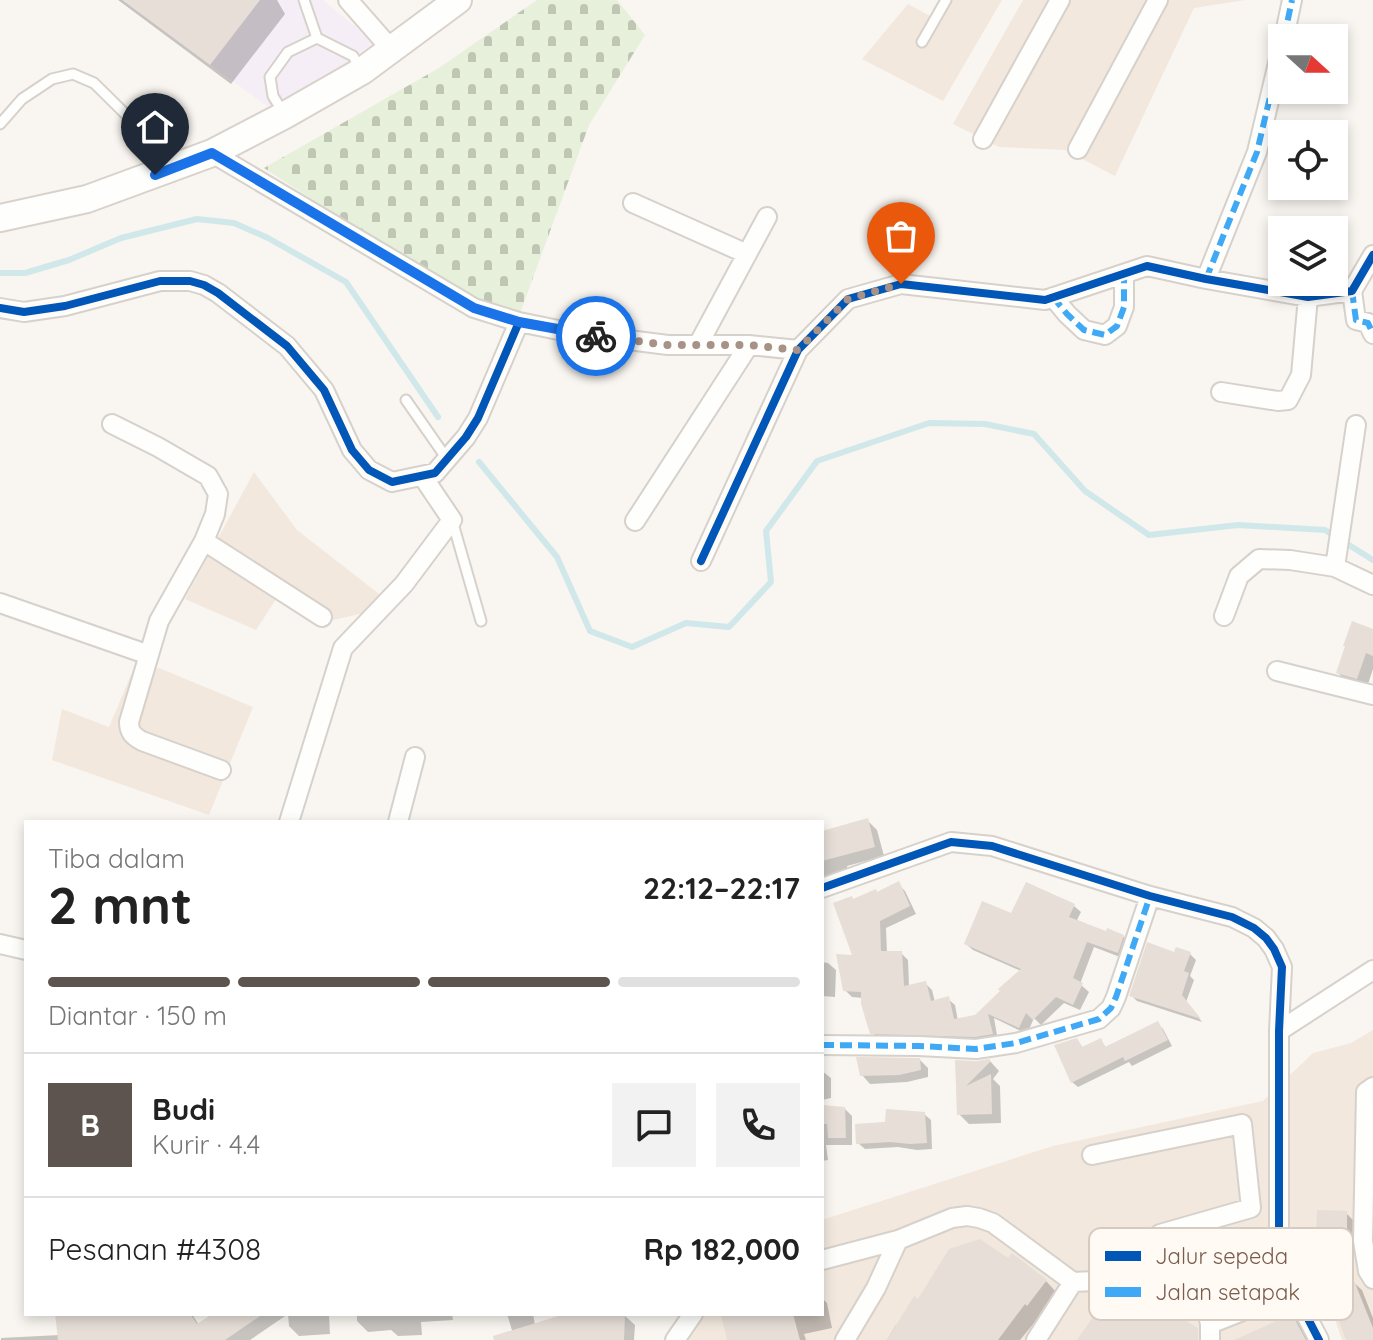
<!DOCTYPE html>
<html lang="id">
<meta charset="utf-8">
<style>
:root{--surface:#fff;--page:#f2f2f2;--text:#222;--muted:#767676;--line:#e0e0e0;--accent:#5d544f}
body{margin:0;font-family:Quicksand,sans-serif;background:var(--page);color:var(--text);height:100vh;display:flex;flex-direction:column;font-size:30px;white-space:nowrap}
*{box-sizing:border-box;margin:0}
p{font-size:26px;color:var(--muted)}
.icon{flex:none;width:44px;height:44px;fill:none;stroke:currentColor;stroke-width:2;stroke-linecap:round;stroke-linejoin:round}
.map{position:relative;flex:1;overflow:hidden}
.drawer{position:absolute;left:24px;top:820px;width:800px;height:496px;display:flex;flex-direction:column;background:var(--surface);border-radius:0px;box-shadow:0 4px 12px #0003}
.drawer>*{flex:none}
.needle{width:52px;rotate:111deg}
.buttons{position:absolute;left:1268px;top:24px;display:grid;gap:16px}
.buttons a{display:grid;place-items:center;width:80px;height:80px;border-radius:0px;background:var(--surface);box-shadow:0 4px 12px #0003;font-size:40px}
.pin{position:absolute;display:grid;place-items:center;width:68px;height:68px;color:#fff;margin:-82px -34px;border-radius:50% 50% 50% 0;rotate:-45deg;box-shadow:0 0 8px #0007}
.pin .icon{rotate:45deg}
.courier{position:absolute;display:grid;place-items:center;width:80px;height:80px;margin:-40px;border:6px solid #1a73e8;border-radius:50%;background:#fff;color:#222;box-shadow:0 2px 10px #0007}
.head em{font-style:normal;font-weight:700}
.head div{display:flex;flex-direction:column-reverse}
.head{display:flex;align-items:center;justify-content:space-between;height:136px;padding:0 24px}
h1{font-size:52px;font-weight:700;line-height:60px}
.bar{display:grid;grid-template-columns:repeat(4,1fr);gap:12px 8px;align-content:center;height:96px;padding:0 24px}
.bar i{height:10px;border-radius:6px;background:var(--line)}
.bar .on{background:var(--accent)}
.bar p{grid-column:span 4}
.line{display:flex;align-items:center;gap:20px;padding:0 24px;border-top:2px solid var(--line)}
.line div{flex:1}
.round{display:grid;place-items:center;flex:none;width:84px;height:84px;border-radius:0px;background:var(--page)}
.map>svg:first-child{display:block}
.residential{fill:#f2e8de}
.education{fill:#f6eef6}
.cemetery{fill:url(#cemetery-stones)}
.shadow{fill:#0003}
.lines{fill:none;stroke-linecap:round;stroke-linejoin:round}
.stream{stroke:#d0e8ea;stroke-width:6}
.building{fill:#e6ded7}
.service-casing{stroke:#d7d1cb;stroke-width:13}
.minor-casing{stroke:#d7d1cb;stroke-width:22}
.secondary-casing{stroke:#d9d2cb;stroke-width:30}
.service{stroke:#fefefd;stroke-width:9}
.minor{stroke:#fefefd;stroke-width:18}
.secondary{stroke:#fefefd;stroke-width:26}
.quiet{stroke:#3fa9f5;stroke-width:6;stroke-dasharray:12 6;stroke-linecap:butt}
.cycleway-casing{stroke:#fffaf3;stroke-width:13}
.cycleway{stroke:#0057b8;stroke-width:8}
.done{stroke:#a69286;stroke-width:8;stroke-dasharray:0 14.4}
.route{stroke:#1a73e8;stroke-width:10}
.key{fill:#fffaf3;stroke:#d7cbc1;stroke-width:2}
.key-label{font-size:22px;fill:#7a5c4d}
</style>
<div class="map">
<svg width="1373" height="1340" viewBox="0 0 1373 1340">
<defs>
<pattern id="cemetery-stones" width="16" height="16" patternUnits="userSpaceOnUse" patternTransform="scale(2)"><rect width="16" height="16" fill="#e7f0db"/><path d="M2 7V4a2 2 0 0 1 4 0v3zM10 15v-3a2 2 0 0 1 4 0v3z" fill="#c0c6b4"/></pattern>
</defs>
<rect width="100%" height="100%" fill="#f9f5f0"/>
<path class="residential" d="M939,0h63l-59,101 -81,-42 46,-55 22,12z
M1023,0h222l-51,8 -79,168 -50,-26 -66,-3 -46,-23z
M254,472l43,58 91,71 -24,12 -44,10 -42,-27 -22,34 -71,-31z
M159,668l94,39 -44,108 -157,-55 10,-51 47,18 22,-52z
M1373,1030v310h-31l-24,-69 -30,9 29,60h-636l13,-7 -6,-19h134v-94l231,-74 210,-45 50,-48 38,-10z"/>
<path class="education" d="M120,0h203l55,45 -101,68z"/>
<path class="cemetery" d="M537,0h80l28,35 -56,90 -70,191 -83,-36 -172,-112 175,-100z"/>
<path class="shadow" d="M118,0h159l8,14 -54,70z
M1373,631v38l-6,18 -19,-5 -10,-9z
M867,820l10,10 7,26 -37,10 1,4 -26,8v-44z
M898,884l7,7 11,23 -30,14 1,25h14l7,7 1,27 16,-4 7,7 3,12 13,-3 7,6 3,16 18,-4 45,-46 -48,-21 -7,-6 46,-28 62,-10 7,6 -4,8 30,13 16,3 7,7 -5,16 -31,-12 -14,37 9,8 -9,18 -16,-7 -23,22 -7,-7 -7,16 -33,-16 4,23 -119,-1 -7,-8 -9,-34 -11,-1 -7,-7 10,-33 -1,-57 24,-6z
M1175,954h15l6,6 -6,16 4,4 -8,22 16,20 -65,-21 -6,-6z
M822,962l6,1 8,7 -1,27 -13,-1z
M1158,1024l5,5 9,17 -40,20 -3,-4 -51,25 -6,-5 5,-42 7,9 17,-8 6,8z
M920,1060l8,8v9l-21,5 -37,2 -8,-9z
M990,1061l9,10 -6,8 7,7 1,37 -32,1 -10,-10 -2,-52z
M822,1071l9,7v20l-9,2z
M822,1107l22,1 8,8v29h-26l2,15 -6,1z
M924,1114l7,6 1,29 -15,1 -19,-3 -33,2 -7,-6 29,-19z
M1346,1213l10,10v22h-28l-10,-10z
M1046,1281l12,13 -38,46h-133l9,-15 2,1 21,-25z
M1352,1281l10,9 11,28v22h-24z
M822,1298l5,5 5,25 -28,6 2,6h-77l-6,-26h99z
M57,1314h135l7,11 16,-11h73l-38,26h-249v-2l58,-3z
M288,1314h53l-12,1 1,19 -31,2 -10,-10z
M357,1314h95l1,6 -32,2 1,13 -24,1 -7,-6 -23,2 -11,-11z
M507,1314h26l2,11 61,-11 28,1 11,10 -1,15h-119z
M1292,1316l13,14 5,10h-66z"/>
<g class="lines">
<path class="stream" d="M0,273h25l44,-13 52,-22 76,-19 37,4 34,15 78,44 92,135
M479,462l78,95 33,74 42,16 54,-24 43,4 42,-45 -5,-51 51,-70 112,-38 56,1 49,10 51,57 64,44 89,-10 87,5 48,30"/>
</g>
<path class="building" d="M122,0h138l-50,65z
M1352,621l21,8v27l-7,-3 -9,26 -21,-6 9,-27h-2z
M868,818l7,29 -53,14v-30z
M899,881l11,25 -30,15 1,30h21l2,35 22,-5 5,20 18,-5 5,23 21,-4 25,-24 -2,-2 23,-20 -57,-25 18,-43 29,12 15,-31 49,22 -6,13 37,14 1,-3 17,7 -6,18 -31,-11 -14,36 10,5 -10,22 -17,-8 -23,23 -7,-7 -7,15 -31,-14 5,20 -18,3 -105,-3 -9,-30v-12l-18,-1 -7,-37 16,1 -19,-52 19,-7 1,3 23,-10 1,3z
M1147,942l27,10 2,-5 15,5 -7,19 5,2 -7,22 19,24 -72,-23z
M1158,1021l10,19 -43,21 -2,-4 -52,26 -17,-38 23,-7 5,9 19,-9 4,9z
M856,1057l64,1 1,12 -22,5 -39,1z
M990,1059v3l-24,24 25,-12 1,40 -35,1 -2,-55 21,1z
M822,1105l23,2 1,31h-18l-1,-14h-5z
M886,1109l39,3 2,31 -17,1 -20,-2 -34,2 -1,-20 30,-2z
M1317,1210l30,1v26l-31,-1z
M980,1239l28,19 4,-5 35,27 -20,26 -2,-2 -27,36h-111l27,-44 4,3 31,-50z
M1353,1278l20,50v12h-27l-20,-51z
M1102,1304l60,2 36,22v12h-121z
M55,1314h135l7,10 15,-10h51l-38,26h-167z
M565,1314h60l-1,26h-130l-1,-4z
M721,1314h72l7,26h-73z
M1292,1314l14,26h-72z"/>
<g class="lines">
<g class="service-casing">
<path id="service" d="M304,0l13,38
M922,42l24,-42
M284,114l-11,-18 -3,-19 18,-25 29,-14 36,18 7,12
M0,124l22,-25 30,-20 21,-5 21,9 82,81
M406,400l41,59
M452,520l29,101"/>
</g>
<g class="minor-casing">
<path id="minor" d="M348,0l43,49
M1284,38l8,-38
M983,139l77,-139
M1078,149l80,-149
M212,153l262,155 45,14 54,11 95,12h81l49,5
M633,203l114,51
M1206,279l51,-127 25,-106
M1352,291l4,29 12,3 5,11
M1053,297l14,17 17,16 21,5 12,-9 7,-19v-33
M0,308l24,4 41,-6 95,-25h30l14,4 14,8 69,53 37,44 28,60 17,20 23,12 43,-9 31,-36 12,-19 41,-96
M698,345l69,-128
M1221,392l57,9 10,-1 13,-25 7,-78
M112,424l46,23 50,29 10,18 -3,20 -11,27 -45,80 -30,101c0,10 4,14 13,19l79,29
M635,521l114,-176
M204,541l118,76
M701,561l97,-211 50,-51 53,-15 144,16 102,-34 59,13 102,18 44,-6 21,-36
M1335,567l21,-142
M0,603l149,52
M1224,616l15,-40 20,-17 31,1 45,7 38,18
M1277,671l96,24
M289,822l54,-174 61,-64 48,-64 -29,-43
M398,822l17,-65
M822,888l129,-46 41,4 158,50 82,21 22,11 12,10 8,11 8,18 -3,64v203l9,46 31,60
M0,944l26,6
M1279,1031l94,-61
M822,1045l97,1 57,3 40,-6 83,-24 12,-11 5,-11 34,-101
M1373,1087l-7,5 -3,149 5,30 5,8
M1092,1155l150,-31 9,84 -91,26
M822,1260l76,-20 54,-22 15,-2 12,2 14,5 80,59 85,-4 26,7 20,13 6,26v16
M1210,1324l48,-19
M675,1340l18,-26
M845,1340l31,-52 22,-48
M1036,1340l37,-58"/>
</g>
<g class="secondary-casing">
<path id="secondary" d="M0,218l87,-19 125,-46 73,-38 77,-44 96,-71"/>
</g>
<use href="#service" class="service"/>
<use href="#minor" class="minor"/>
<use href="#secondary" class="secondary"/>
<path class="quiet" d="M1284,38l8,-38
M1206,279l51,-127 25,-106
M1352,291l4,29 12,3 5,11
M1053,297l14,17 17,16 21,5 12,-9 7,-19v-33
M822,1045l97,1 57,3 40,-6 83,-24 12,-11 5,-11 34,-101"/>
<g class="cycleway-casing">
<path id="cycleway" d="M0,308l24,4 41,-6 95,-25h30l14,4 14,8 69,53 37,44 28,60 17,20 23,12 43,-9 31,-36 12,-19 41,-96
M701,561l97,-211 50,-51 53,-15 144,16 102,-34 59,13 102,18 44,-6 21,-36
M822,888l129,-46 41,4 158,50 82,21 22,11 12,10 8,11 8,18 -3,64v203l9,46 31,60"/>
</g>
<use href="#cycleway" class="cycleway"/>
</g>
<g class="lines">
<path class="done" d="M596,336l72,9h81l49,5 50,-51 53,-15"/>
<path class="route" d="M155,175l57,-22 262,155 45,14 77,14"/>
</g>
<rect x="1089" y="1228" width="264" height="92" rx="12" class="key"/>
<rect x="1105" y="1251" width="36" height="10" fill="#0057b8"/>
<rect x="1105" y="1287" width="36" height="10" fill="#3fa9f5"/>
<g class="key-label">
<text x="1155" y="1264">Jalur sepeda</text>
<text x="1155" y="1300">Jalan setapak</text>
</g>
</svg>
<div class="buttons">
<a><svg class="needle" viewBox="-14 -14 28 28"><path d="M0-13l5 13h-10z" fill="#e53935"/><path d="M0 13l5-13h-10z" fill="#767676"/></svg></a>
<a><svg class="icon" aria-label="locate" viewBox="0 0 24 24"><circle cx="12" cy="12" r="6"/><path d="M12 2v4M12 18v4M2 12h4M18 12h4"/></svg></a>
<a><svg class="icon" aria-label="layers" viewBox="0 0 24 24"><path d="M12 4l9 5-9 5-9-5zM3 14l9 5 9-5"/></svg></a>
</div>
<div class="pin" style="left:901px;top:284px;background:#ea580c"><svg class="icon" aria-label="bag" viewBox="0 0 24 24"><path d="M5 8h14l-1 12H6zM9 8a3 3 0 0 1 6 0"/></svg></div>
<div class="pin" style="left:155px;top:175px;background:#1f2937"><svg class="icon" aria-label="home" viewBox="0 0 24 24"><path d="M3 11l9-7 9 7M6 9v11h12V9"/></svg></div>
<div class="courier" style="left:596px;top:336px"><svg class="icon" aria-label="bike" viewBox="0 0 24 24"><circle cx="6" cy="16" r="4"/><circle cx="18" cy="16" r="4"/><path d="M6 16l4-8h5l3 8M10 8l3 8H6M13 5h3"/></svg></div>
<section class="drawer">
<div class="head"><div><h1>2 mnt</h1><p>Tiba dalam</p></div><em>22:12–22:17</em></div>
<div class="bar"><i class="on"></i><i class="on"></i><i class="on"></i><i></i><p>Diantar · 150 m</p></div>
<div class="line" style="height:144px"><b class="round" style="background:var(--accent);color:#fff">B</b><div><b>Budi</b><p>Kurir · 4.4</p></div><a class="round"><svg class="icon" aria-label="chat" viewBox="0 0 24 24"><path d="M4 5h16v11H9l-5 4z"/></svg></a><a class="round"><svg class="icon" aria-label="phone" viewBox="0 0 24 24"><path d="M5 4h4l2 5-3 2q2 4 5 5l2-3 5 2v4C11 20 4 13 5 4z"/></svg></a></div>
<div class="line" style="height:104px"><div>Pesanan #4308</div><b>Rp 182,000</b></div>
</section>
</div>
